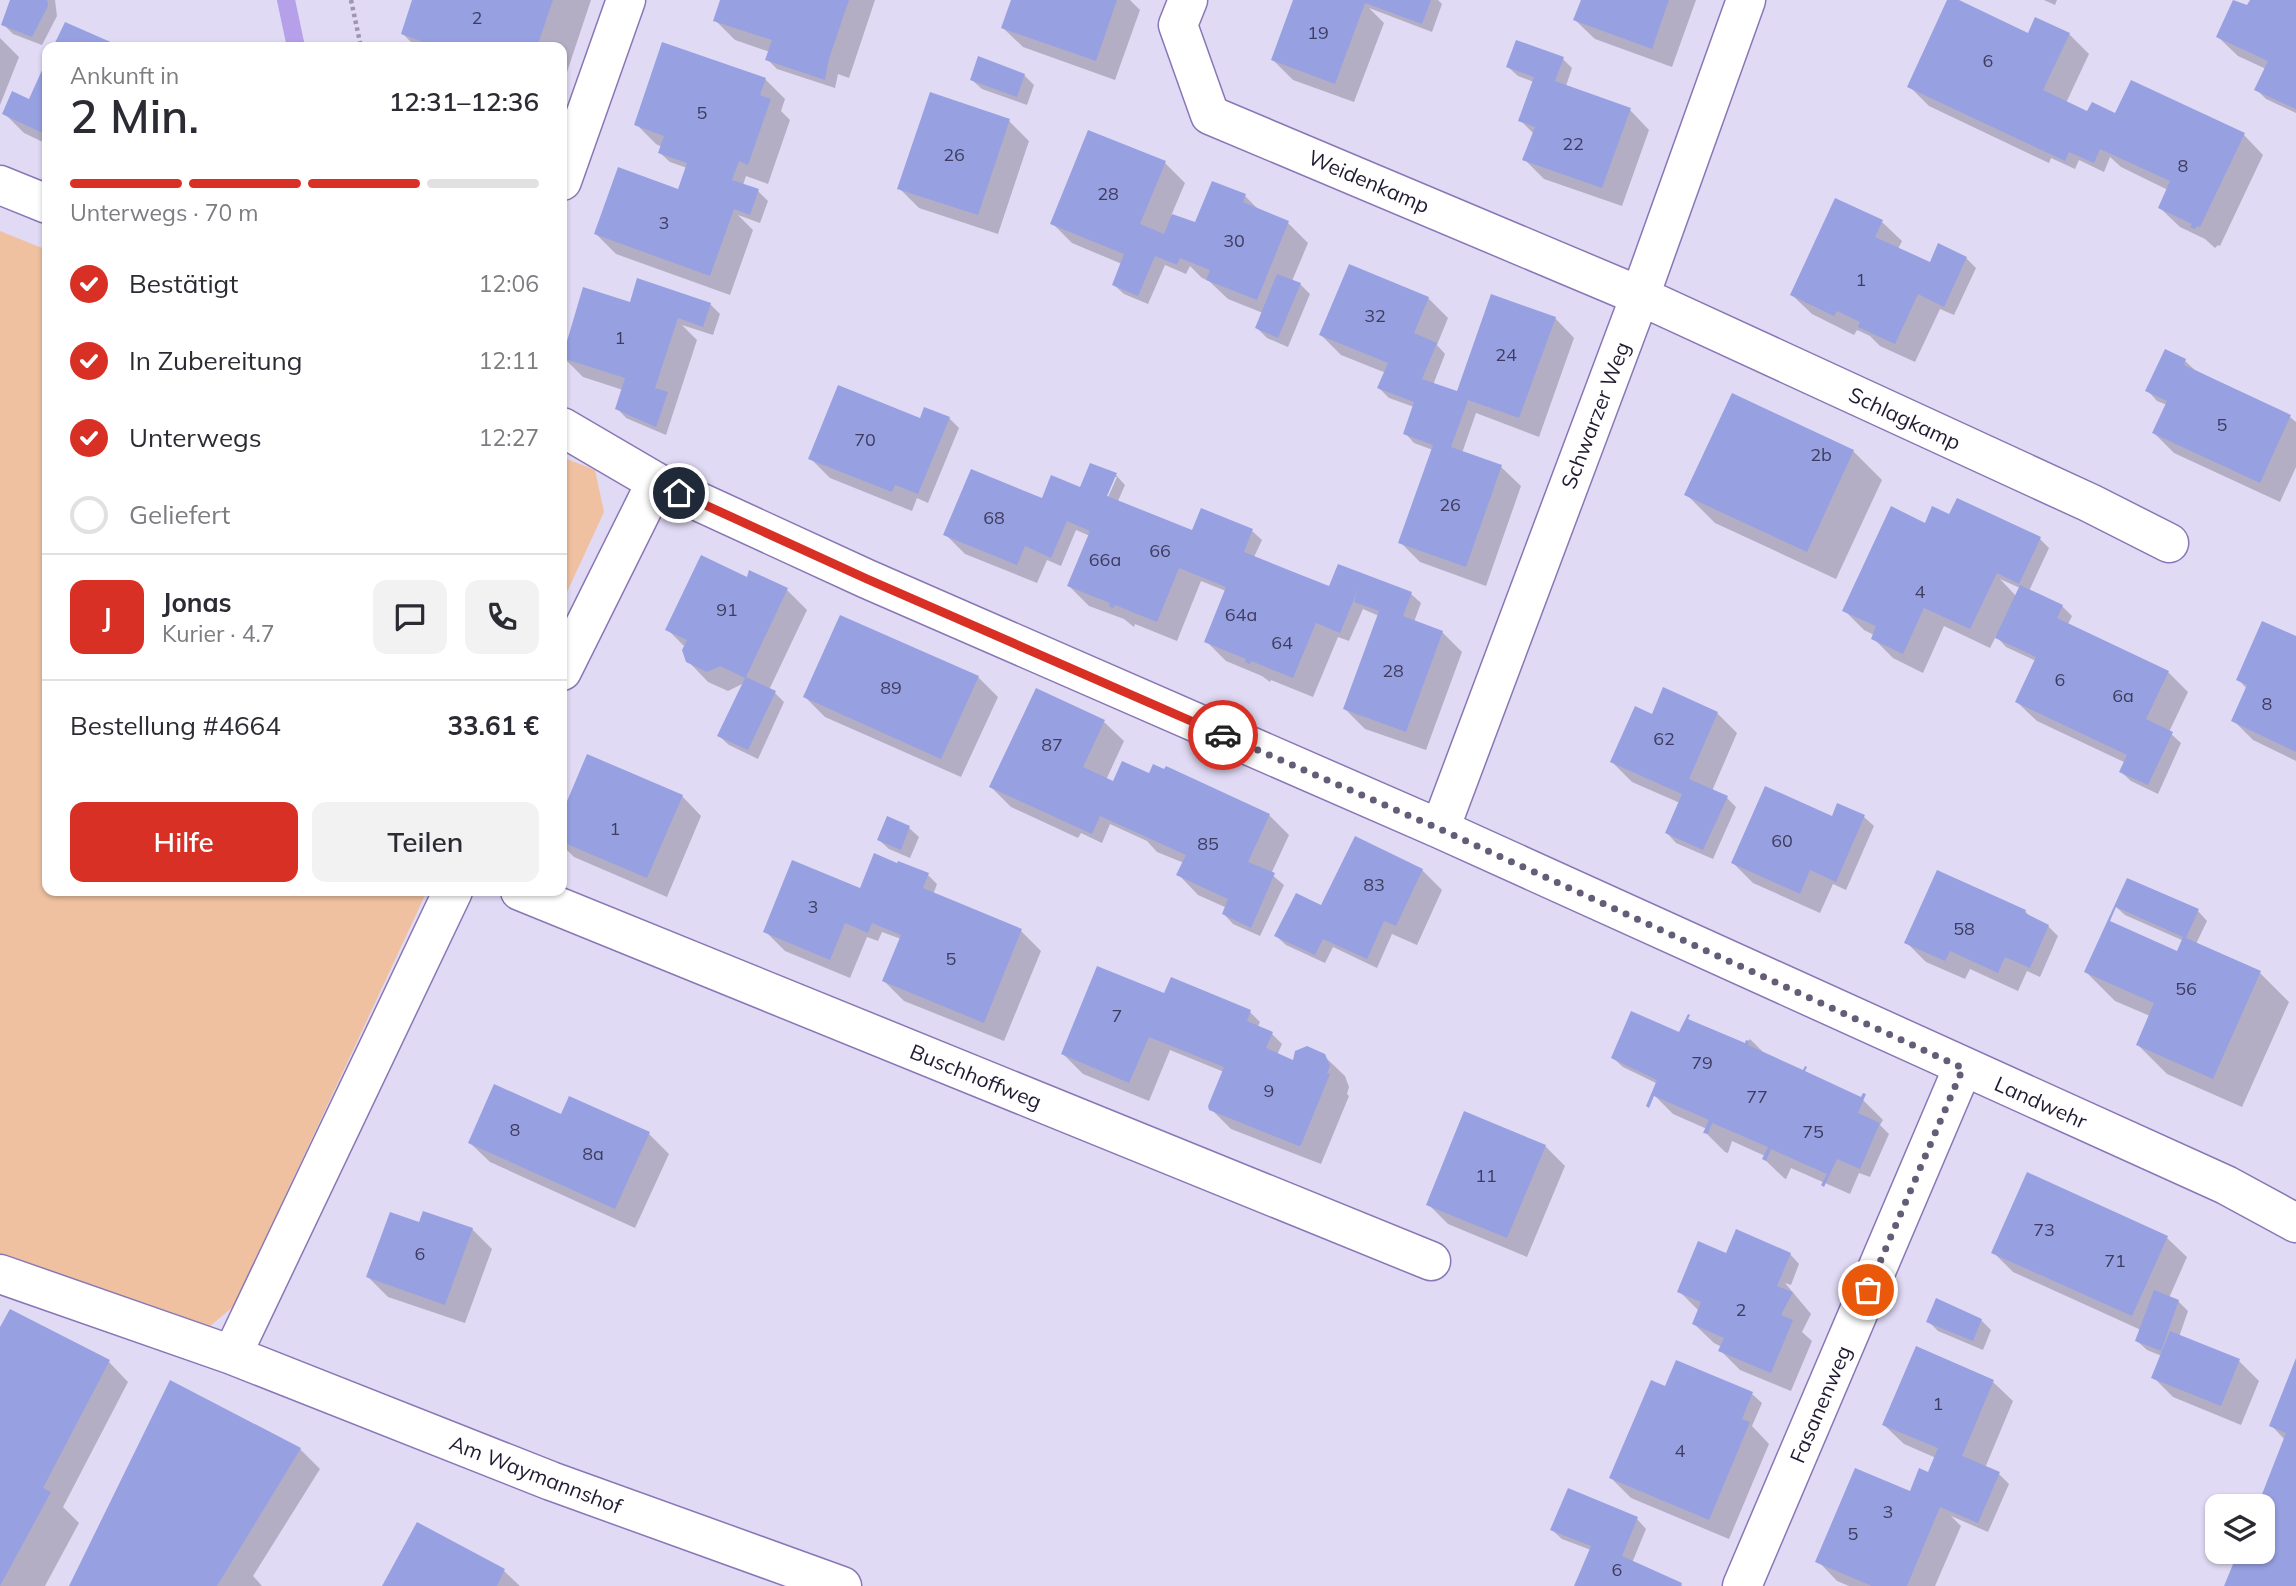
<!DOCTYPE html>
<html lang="de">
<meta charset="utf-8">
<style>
:root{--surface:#fff;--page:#f2f2f3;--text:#2b2b33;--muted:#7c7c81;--line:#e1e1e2;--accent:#d93025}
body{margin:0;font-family:Mulish,sans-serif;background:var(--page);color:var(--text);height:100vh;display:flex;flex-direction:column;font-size:26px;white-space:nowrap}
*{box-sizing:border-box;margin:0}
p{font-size:23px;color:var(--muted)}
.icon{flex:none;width:38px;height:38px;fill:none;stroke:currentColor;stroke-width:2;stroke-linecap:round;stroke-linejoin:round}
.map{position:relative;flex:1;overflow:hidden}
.side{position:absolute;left:42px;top:42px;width:525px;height:854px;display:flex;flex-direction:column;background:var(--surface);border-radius:14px;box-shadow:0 2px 5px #0004}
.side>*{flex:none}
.fabs{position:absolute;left:2205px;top:1494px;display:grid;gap:14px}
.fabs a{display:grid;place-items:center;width:70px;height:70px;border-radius:14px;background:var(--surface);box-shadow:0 2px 5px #0004;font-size:35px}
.pin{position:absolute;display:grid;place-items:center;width:60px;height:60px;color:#fff;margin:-30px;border:4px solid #fff;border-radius:50%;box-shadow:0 2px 7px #0007}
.courier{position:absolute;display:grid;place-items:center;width:70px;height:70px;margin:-35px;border:5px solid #d93025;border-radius:50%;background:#fff;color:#222;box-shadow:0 2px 9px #0007}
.overview em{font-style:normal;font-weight:600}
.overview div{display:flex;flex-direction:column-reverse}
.overview{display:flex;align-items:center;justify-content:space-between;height:119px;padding:0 28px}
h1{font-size:46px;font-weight:600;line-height:52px}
.bar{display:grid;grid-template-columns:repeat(4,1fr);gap:10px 7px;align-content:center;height:84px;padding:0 28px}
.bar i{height:9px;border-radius:5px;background:var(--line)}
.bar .on{background:var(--accent)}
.bar p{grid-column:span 4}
.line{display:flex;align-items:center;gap:18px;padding:0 28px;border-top:2px solid var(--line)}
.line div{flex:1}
.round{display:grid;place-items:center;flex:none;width:74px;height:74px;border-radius:14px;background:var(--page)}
ol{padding:0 28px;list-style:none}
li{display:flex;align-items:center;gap:21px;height:77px}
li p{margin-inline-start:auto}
li .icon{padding:7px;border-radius:50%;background:var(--accent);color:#fff;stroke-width:4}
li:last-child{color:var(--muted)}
li i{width:38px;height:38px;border:4px solid var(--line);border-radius:50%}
.button{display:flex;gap:14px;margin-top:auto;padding:14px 28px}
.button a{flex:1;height:80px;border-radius:14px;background:var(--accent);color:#fff;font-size:28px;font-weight:600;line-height:80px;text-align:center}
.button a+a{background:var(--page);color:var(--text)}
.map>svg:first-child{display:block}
.green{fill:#efc1a0}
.shadow{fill:#0003;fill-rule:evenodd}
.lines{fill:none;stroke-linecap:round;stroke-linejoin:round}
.stream{stroke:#b6a0ea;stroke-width:18}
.building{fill:#97a1e2;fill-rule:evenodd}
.minor-casing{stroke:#8977b5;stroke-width:41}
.path{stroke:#9e96b0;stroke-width:4.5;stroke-dasharray:3.5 3.5;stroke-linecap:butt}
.minor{stroke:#fff;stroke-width:38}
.done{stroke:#655d77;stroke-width:7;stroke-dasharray:0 12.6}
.route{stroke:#d93025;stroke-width:9}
.labels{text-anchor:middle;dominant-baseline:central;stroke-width:5;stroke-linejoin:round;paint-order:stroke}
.number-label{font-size:18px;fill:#3f3c5f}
.street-label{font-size:21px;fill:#221a33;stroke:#fff}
</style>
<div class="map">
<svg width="2296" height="1586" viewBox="0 0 2296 1586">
<rect width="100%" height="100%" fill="#e1daf5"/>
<path class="green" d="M0,231l47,19v641h380l-193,415 -25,21 -209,-71z
M562,457l33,13 9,42 -42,91z"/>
<path class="shadow" d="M12,0h43l2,16 -15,29 -29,-11 -10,-10z
M414,0h177l-29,87v-40h-146l-13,-13z
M722,0h153l-26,78 -11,-4 -3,14 -58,-19 -10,-10 3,-7 -35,-12 -20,-20z
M1013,0h117l10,10 -25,70 -92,-33 -20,-19z
M1295,0h143l4,4 -10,28 -63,-24 15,15 -30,79 -61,-22 -20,-20z
M1583,0h113l-24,67 -77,-28 -20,-19z
M1949,0h6l74,35 40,-1 20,20 -23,49 22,10 26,2 130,20 19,20 -43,91 -2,-1 -3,3 -10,-9 -25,-12 -20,-19 8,-18 -47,-23 -11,-10 -6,15 -25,-12 -4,9 -24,-11 -2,5 -120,-57 -20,-20z
M2044,0h13l-2,5z
M2252,0h44v113l-30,-14 -10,-10 10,-20 -28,-13 -20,-19 30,-30z
M0,38l19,19 -19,48z
M1563,59l9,9 -6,18 64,24 19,20 -27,76 -78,-27 -20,-20 10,-25 -14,-14 14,-38 -16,-6 -10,-9z
M47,63v81l-23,-11 -20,-20 26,-12z
M1024,75l10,10 -7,20 -45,-16 -10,-9z
M765,79l20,20 -4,12 9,9 -22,64 -22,-8 -3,9 15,6 10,10 -8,22 -22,-8 15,15 -23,65 -114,-41 -20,-20 90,-41 1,-25 -17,-6 -10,-9 2,-6 -6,-3 -20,-20z
M1009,121l20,20 -31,93 -79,-26 -20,-20z
M1165,163l20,20 -14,33 23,8 51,-28 15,15 28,12 20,20 -16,38 8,3 10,10 -22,53 -21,-9 -10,-10 6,-15 -35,-14 -19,-18 -7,-3 -12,-12 -4,8 -21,-9 -17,39 -24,-10 -10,-9 8,-21 -50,-21 -20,-20z
M1882,222l20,19 -4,8 40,19 28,-10 10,10 -22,47 -14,-6 -25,53 -35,-16 -10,-10 -13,-6 -3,5 -42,-21 -20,-19z
M1428,298l20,20 -11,27 8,9 -12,31 23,8 99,-75 19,20 -35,99 -63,-24 -14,40 39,14 20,19 -35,100 -66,-24 -20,-20 33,-92 -19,-7 -9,-10 9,-26 -25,-9 -10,-10 7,-15 -45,-18 -20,-20z
M710,304l10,10 -7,21 -31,-10 15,15 -31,95 -40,-17 -9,-10 6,-18 -40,-13 -20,-20z
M2185,361l10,9 95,47 6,5v45l-16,35 -106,-49 -20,-20 13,-28 -10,-4 -9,-10z
M949,418l10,10 -31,75 -11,-5 -5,13 -82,-33 -20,-20z
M1853,451l29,29 -46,99 -121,-56 -29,-29z
M1116,475l9,10 -7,16 76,32 58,-2 10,9 -8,17 76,32 9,-23 72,28 10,9 -7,19 28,10 20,20 -36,98 -61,-21 -20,-20 34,-93 -16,-7 -14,32 -11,-4 -25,60 -42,-17 -1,2 -8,-6 -36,-15 -20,-20 20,-50 -25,-10 -24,60 -42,-17 -1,3 -10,-8 -35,-13 -20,-20 21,-50 -14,-6 -15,36 -14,-6 -10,23 -72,-29 -20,-20 105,-30zM1113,477h4l-12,27 -3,-2z
M1950,516l90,23 9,9 -20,43 33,15 10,10 -4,8 100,48 20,20 -19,40 12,11 -23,51 -27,-13 -10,-9 5,-9 -89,-42 -20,-19 19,-41 -30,-14 -10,-11 -6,12 -46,-22 -21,47 -30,-15 -20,-20 1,-3 -10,-5 -20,-20 82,-85zM2000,579l20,9 -4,8z
M750,573l37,17 20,20 -38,80 6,3 9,9 -26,57 -29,-14 -10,-9 25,-53 -16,8 -20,-9 -20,-21 -3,-14 -18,-18 81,-49z
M2296,638v123l-43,-21 -20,-20 14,-31 -9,-10z
M978,677l20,20 -37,80 -136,-60 -20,-20z
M1717,713l20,20 -25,58 15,7 9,9 -23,52 -37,-16 -9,-10 13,-30 -48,-21 -20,-20 41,-46z
M1104,722l20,19 -18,39 8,4 36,-8 119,39 20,20 -18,39 13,11 -24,51 -27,-12 -9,-10 3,-6 -29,-13 -19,-20 5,-12 -27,-11 -10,-11 -37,-17 -8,19 -21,-10 -3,5 -67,-31 -20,-20z
M588,756l94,40 19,20 -34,81 -93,-40 -12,-12v-27z
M1864,817l10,9 -28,64 -13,-6 -13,29 -67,-30 -20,-20 100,-45z
M888,819l21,9 10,9 -9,21 -21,-9 -10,-9z
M1422,870l20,20 -25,55 -25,-11 -15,34 -44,-21 -8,16 -39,-18 -10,-9z
M928,875l9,9 -4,11 88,36 20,20 -37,90 -100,-40 -20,-20 17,-42 -19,-7 -4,9 -11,-4 -17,41 -65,-27 -20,-20 96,-41z
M2115,906l83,5 9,10 -11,23 64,29 29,29 -47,105 -75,-33 -29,-29 12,-29 -35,-15 -29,-29 92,-19 6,-12 -59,-26z
M2025,911l7,8 16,7 10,10 -18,41 -13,-6 -9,20 -48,-22 -5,10 -39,-17 -20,-20z
M1166,996l84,16 10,10 -3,6 15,6 10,10 -5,11 17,7 30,-6 21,20 4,11 -2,7 2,2 -28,68 -90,-35 -20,-20 13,-37 -54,-22 -21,51 -66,-27 -20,-20z
M1680,1035l65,10 5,-6 16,16 97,45 20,20 -3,5 9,9 -19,43 -11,-4 -9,21 -59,-26 -5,11 -2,-1 -20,-19 1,-3 -33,-15 -4,12 -3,-1 -20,-20 2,-3 -34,-15 -20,-20 5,-10 -35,-17 -10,-9z
M562,1116l87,18 20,20 -34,74 -145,-66 -20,-19z
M1545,1146l20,20 -38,91 -79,-33 -20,-20z
M420,1224l52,5 20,20 -27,74 -77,-26 -20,-20z
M2167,1238l20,19 -18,41 9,3 10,10 -9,26 60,24 20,20 -18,44 -68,-28 -20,-20 9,-21 -15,-6 -10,-9 4,-11 -128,-58 -20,-20z
M1790,1254l9,10 -8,21 -6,-2 26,31 -9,18 10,9 -21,50 -51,-21 -20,-20 2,-3 -8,-4 -20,-19 5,-13 -20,-20 55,-33z
M1981,1320l10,10 -8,20 -45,-19 -10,-10z
M0,1331l109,31 19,20 -65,125 16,16 -34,63h-45z
M2296,1362v224h-70l37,-34v-45l22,-67 -14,-15z
M1993,1382l20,19 -28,67 14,6 10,10 -21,48 -37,-16 10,10 -26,60h-86l-12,-5 -19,-20 100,-65 18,-38 -32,-14 -20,-19z
M1673,1392l79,2 10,9 -10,23 17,18 -40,95 -98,-41 -20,-20z
M300,1449l20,20 -67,107 9,10h-191z
M1637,1519l9,10 -14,34 51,23h-107l15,-36 -29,-11 -10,-9z
M417,1524l87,47 16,15h-136z"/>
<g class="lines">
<path class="stream" d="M286,0l10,47"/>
</g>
<path class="building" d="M10,0h37l1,6 -16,31 -31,-12z
M412,0h141l-16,47h-106l1,-2 -31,-11z
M720,0h129l-20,59 -4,21 -60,-20 7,-20 -59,-19z
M1011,0h106l-21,61 -95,-33z
M1293,0h138l-9,24 -57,-21 -30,81 -64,-24z
M1581,0h88l-17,49 -79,-29z
M1947,0h12l69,33 7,-16 35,16 -27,57 44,21 5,-9 23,11 16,-33 114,53 -45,94 -3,-1 -2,3 -5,-2 2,-3 -34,-16 12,-27 -70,-32 -6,14 -25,-11 -4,9 -158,-74z
M2233,0l14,5 3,-5h46v109l-42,-19 14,-29 -52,-24z
M65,22l57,25h-69z
M1516,40l48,17 -9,24 76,27 -29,80 -80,-28 13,-33 -17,-6 16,-44 -28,-10z
M662,42l104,36 -6,17 11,4 -23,66 -9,-4 -7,19 27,9 -9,26 -16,-6 -24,67 -116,-42 24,-67 60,22 9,-26 -29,-10 6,-17 -30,-11z
M978,56l47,18 -8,23 -47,-17z
M47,59v76l-45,-21 10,-23 17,8z
M930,92l80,27 -32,96 -81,-26z
M1088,130l78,31 -26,63 24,10 8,-20 23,8 17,-41 34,13 -3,8 46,19 -32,79 -51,-20 4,-10 -30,-12 -3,7 -22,-9 -17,40 -26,-11 12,-31 -74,-30z
M1835,198l48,22 -8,17 55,25 8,-19 29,14 -23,50 -26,-13 -23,50 -37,-17 2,-5 -23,-11 -3,5 -44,-21z
M1349,264l80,33 -15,36 23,10 -15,36 35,12 34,-97 65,23 -37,101 -51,-18 -17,47 51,18 -36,102 -68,-24 35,-98 -30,-11 11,-32 -37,-14 11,-25 -69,-28z
M1277,274l24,9 -23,55 -23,-10z
M637,278l74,25 -8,24 -25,-9 -23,70 13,4 -12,35 -41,-18 10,-31 -63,-20 21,-71 47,15z
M2165,349l21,10 -2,6 107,50 -31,68 -108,-50 15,-32 -22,-10z
M838,385l82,33 4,-11 26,10 -32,77 -23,-9 -3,7 -84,-33z
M1732,393l122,57 -47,102 -123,-57z
M1090,463l27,10 -10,23 85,34 9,-22 52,21 -9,23 42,17 43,17 9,-22 74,28 -9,24 40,15 -37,101 -63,-23 36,-98 -25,-9 5,-15 -19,46 -24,-10 -23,55 -42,-17 -1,3 -5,-2 1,-3 -42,-17 22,-55 -47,-19 -22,54 -42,-17 -2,3 -4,-2 1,-3 -43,-17 23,-55 -23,-10 -16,37 -26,-12 -8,19 -74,-30 28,-66 71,29 9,-23 29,12z
M1957,498l84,39 -22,47 -22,-11 -27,56 -46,-21 -21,46 -32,-15 5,-13 -34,-15 49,-105 34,17 7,-17 17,8z
M701,555l46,22 2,-7 39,18 -42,89 30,14 -28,59 -31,-14 28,-58 -25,-12 -13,6 -21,-10 -4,-12 5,-10 -22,-10z
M2020,585l43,20 -6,13 112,53 -23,48 27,13 -25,53 -29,-13 8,-17 -112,-53 21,-45 -41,-19z
M840,615l139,61 -38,83 -138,-62z
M2262,621l34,15v116l-65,-31 16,-36 -11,-5z
M1663,687l55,25 -29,67 39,17 -25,54 -38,-17 17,-39 -72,-32 25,-56 17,8z
M1036,688l69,32 -22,47 30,14 9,-20 27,12 4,-9 11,5 2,-3 104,48 -22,48 27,11 -24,55 -29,-14 6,-15 -52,-24 10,-20 -86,-39 -8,18 -103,-47z
M587,754l96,41 -36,83 -85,-36v-29z
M1765,786l67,30 5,-13 28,12 -29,67 -26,-12 -10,24 -69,-31z
M887,816l23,10 -9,24 -24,-10z
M1355,836l68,33 -27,57 -12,-5 -17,38 -44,-20 -8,16 -41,-19 22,-43 25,12z
M874,853l23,10 1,-2 31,12 -6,15 99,41 -38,94 -102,-42 19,-46 -29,-12 -4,10 -23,-10 -15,37 -67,-28 29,-72 68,28z
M1937,870l89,40 -1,3 24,12 -19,43 -25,-11 -7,16 -48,-22 -5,10 -41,-18z
M2127,878l72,31 -13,29 75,33 -48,108 -77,-34 18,-42 -70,-31zM2116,907l67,30 -6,14 -67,-30z
M1097,966l67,27 7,-16 80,33 -4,11 26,11 -7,16 27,12 2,-9 12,-5 18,8 5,12 -3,7 3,1 -29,71 -2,1 -90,-36 -1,-4 16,-39 -75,-30 -20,46 -68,-29z
M1631,1011l48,21 9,-18 2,1 -2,4 57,24 1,-3 3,1 -1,4 55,25 2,-4 2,1 -2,4 56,26 2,-4 3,1 -8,19 22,10 -20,46 -23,-10 -13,28 -3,-2 6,-11 -56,-25 -5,12 -4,-2 6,-12 -56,-24 -4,11 -5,-1 6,-13 -55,-24 -5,12 -3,-2 11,-26 -46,-22z
M494,1084l67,30 8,-18 81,36 -35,77 -147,-66z
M1464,1111l82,34 -39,93 -81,-33z
M2027,1172l141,64 -36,80 -141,-63z
M423,1211l50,17 -28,77 -79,-28 24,-65 29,10z
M1736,1229l55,24 -14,33 16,6 -12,23 12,5 -22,53 -53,-22 6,-13 -32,-14 9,-22 -24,-10 21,-51 28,12z
M2154,1290l25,10 -18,51 -26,-10z
M1936,1298l46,21 -9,22 -47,-19z
M10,1309l100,51 -67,128 8,4 -51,94v-259z
M2170,1331l70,28 -19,47 -70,-28z
M1916,1346l78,34 -32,76 38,16 -22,51 -38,-16 -33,79h-35l-57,-24 40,-94 55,23 9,-23 9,4 10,-24 -56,-23z
M2296,1358v228h-72l14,-34h25v-45h-6l29,-74 -17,-7z
M1676,1360l77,32 -11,27 8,3 -41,98 -100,-42 42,-98 14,6z
M170,1380l131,68 -84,138h-148z
M1568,1488l70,29 -16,39 60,27 -1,3h-107l17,-40 -41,-16z
M417,1522l88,47 -8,17h-115z"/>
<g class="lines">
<g class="minor-casing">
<path id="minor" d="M1188,0l-10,25 32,90 430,181 450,207 79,40
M562,181l64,-181
M0,185l47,19
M562,427l94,55 211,97 573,250 786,356 70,38
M562,671l94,-189
M1440,829l200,-533 106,-296
M520,891l911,370
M0,1274l232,81 319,126 291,105
M232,1355l221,-464
M1742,1586l221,-519"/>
</g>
<path class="path" d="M351,0l10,47"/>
<use href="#minor" class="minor"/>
</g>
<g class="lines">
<path class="done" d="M1223,735l217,94 523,239 -95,222"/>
<path class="route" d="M679,493l188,86 356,156"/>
</g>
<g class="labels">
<g class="number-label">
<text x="477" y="17">2</text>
<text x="1318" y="32">19</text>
<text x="1988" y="60">6</text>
<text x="702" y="112">5</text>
<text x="1573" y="143">22</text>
<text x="954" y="154">26</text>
<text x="2183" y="165">8</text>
<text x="1108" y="193">28</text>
<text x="664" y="222">3</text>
<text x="1234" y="240">30</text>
<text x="1861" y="279">1</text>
<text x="1375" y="315">32</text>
<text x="620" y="337">1</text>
<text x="1506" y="354">24</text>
<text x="2222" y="424">5</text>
<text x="865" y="439">70</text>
<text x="1821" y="454">2b</text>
<text x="1450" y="504">26</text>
<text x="994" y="517">68</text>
<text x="1160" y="550">66</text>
<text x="1105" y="559">66a</text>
<text x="1920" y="591">4</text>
<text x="727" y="609">91</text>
<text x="1241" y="614">64a</text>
<text x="1282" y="642">64</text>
<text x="1393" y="670">28</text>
<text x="2060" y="679">6</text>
<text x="891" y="687">89</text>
<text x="2123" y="695">6a</text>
<text x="2267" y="703">8</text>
<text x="1664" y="738">62</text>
<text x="1052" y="744">87</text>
<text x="615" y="828">1</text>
<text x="1782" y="840">60</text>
<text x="1208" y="843">85</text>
<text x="1374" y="884">83</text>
<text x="813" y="906">3</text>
<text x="1964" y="928">58</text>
<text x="951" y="958">5</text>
<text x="2186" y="988">56</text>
<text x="1117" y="1015">7</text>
<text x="1702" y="1062">79</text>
<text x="1269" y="1090">9</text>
<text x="1757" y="1096">77</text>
<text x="515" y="1129">8</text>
<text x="1813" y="1131">75</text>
<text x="593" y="1153">8a</text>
<text x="1486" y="1175">11</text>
<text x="2044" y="1229">73</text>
<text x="420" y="1253">6</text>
<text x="2115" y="1260">71</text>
<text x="1741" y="1309">2</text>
<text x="1938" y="1403">1</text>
<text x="1680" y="1450">4</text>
<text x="1888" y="1511">3</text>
<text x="1853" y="1533">5</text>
<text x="1617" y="1569">6</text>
</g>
<g class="street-label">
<text transform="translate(1369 181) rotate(23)">Weidenkamp</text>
<text transform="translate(1595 415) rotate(-69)">Schwarzer Weg</text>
<text transform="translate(1905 418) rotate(25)">Schlagkamp</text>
<text transform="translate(976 1076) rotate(22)">Buschhoffweg</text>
<text transform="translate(2041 1102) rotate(24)">Landwehr</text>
<text transform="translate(1820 1404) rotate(-67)">Fasanenweg</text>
<text transform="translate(536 1474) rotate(21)">Am Waymannshof</text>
</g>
</g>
</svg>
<div class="fabs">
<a><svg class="icon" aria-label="layers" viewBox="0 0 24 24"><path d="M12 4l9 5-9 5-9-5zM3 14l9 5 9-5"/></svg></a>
</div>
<div class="pin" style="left:1868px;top:1290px;background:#ea580c"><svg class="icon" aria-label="bag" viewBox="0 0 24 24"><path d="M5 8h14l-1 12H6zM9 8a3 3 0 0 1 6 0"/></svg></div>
<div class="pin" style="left:679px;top:493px;background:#1f2937"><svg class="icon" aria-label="home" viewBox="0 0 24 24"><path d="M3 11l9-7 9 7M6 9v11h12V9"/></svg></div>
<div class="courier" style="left:1223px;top:735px"><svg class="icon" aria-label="car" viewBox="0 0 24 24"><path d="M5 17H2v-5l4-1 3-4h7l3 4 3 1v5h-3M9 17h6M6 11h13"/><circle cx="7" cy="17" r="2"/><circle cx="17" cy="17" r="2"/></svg></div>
<section class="side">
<div class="overview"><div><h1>2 Min.</h1><p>Ankunft in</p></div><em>12:31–12:36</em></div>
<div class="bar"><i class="on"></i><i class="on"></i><i class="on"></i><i></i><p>Unterwegs · 70 m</p></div>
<ol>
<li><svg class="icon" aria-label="check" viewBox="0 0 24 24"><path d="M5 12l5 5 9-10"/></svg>Bestätigt<p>12:06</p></li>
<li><svg class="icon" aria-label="check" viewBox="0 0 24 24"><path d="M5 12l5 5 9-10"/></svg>In Zubereitung<p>12:11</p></li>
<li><svg class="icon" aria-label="check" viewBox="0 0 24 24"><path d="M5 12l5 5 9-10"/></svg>Unterwegs<p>12:27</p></li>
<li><i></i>Geliefert</li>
</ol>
<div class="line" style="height:126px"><b class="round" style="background:var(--accent);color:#fff">J</b><div><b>Jonas</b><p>Kurier · 4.7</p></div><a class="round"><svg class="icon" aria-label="chat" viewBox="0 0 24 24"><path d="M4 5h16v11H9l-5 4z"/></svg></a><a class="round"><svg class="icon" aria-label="phone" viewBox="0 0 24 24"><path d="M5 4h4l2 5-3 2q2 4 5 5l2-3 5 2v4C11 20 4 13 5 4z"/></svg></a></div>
<div class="line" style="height:91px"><div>Bestellung #4664</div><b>33.61 €</b></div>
<div class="button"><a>Hilfe</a><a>Teilen</a></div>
</section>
</div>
